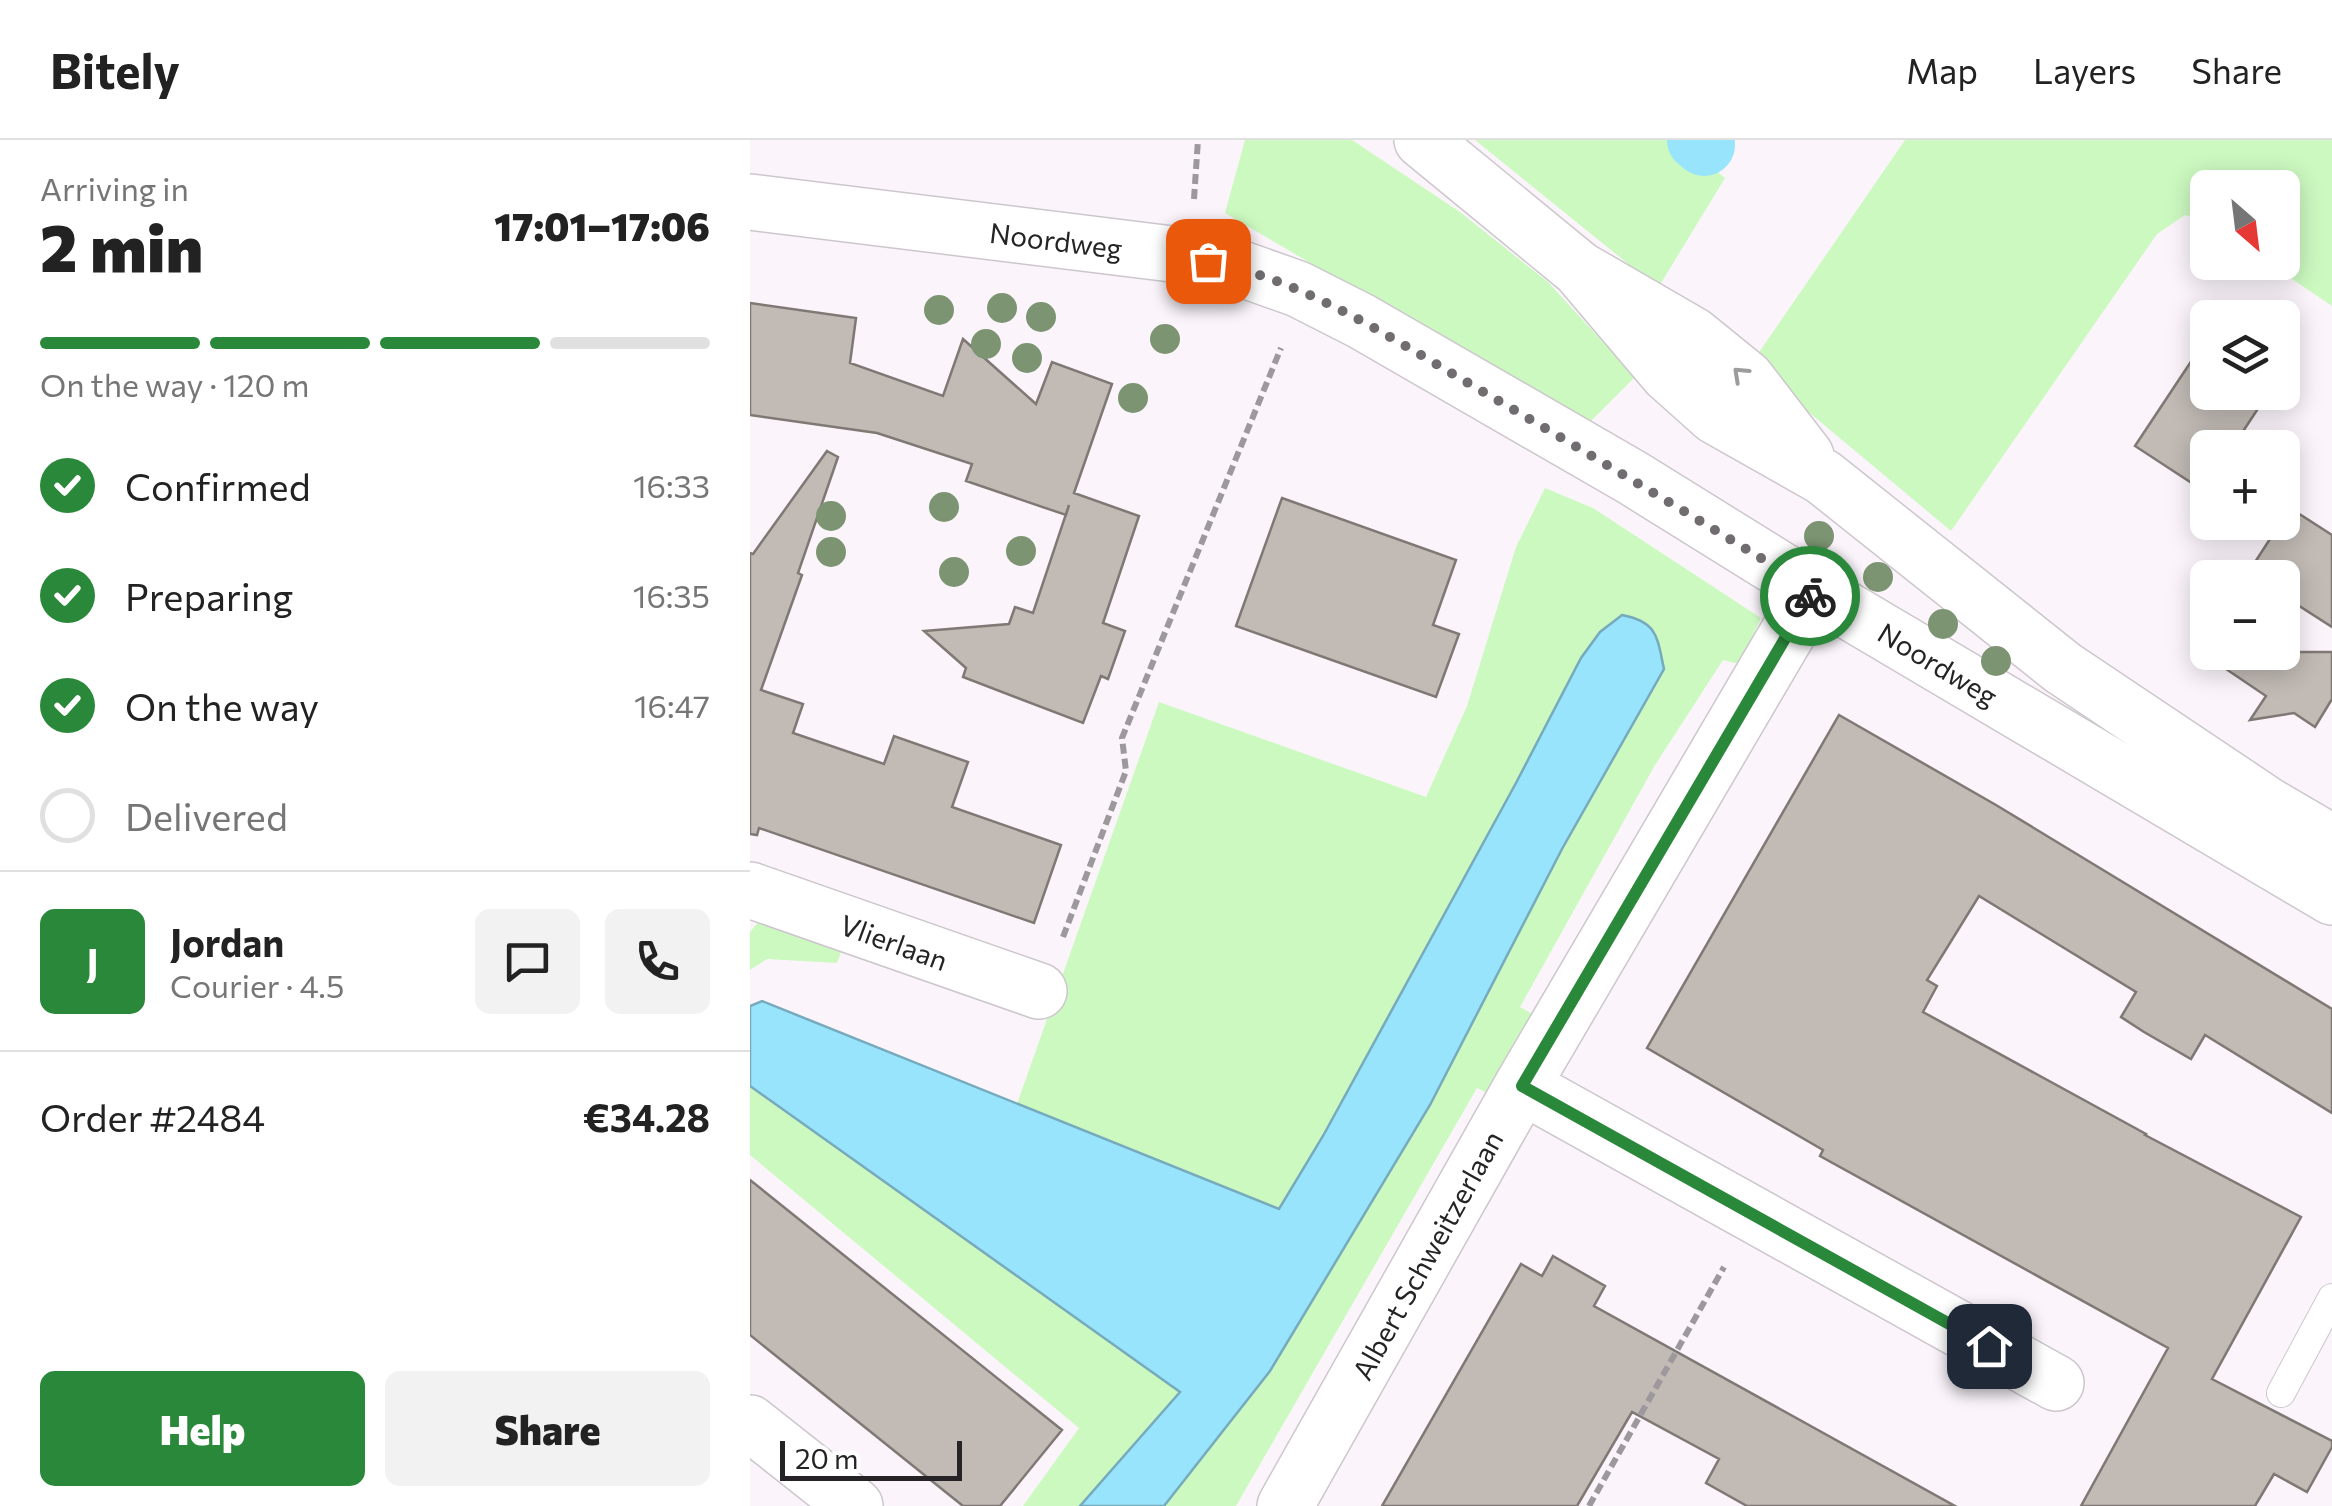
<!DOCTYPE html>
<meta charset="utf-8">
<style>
:root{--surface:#fff;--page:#f2f2f2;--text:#222;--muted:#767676;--line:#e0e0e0;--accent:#2a883a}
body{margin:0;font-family:Commissioner,sans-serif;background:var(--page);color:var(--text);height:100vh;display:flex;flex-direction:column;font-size:38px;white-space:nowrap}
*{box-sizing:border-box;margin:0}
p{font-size:32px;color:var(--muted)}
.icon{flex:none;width:55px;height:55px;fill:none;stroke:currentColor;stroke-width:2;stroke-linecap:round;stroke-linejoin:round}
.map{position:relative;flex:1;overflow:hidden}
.panel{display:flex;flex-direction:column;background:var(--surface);width:750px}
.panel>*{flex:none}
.needle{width:65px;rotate:152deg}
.fabs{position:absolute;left:1440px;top:30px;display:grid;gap:20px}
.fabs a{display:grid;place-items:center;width:110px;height:110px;border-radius:15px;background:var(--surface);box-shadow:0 5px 25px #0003;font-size:50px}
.scale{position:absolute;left:30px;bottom:25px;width:182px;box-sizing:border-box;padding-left:10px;border:5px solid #252325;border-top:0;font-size:28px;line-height:35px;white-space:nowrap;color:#252325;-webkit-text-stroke:8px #fff;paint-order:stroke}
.pin{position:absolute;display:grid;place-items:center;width:85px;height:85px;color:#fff;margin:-42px;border-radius:20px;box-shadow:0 5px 15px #0006}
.courier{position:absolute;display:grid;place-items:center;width:100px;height:100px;margin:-50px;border:8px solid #2a883a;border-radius:50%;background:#fff;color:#222;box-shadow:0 2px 12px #0007}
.overview em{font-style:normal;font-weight:800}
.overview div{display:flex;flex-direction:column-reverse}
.overview{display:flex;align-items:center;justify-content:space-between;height:170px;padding:0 40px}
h1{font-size:65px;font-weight:800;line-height:75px}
.bar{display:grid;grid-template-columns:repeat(4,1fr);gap:15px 10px;align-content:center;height:120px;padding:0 40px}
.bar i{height:12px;border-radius:8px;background:var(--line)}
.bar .selected{background:var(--accent)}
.bar p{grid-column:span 4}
.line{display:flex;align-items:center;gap:25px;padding:0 40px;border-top:2px solid var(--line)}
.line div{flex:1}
.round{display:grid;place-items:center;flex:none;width:105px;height:105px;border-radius:15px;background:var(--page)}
ol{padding:0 40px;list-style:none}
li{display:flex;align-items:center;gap:30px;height:110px}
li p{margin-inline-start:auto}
li .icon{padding:10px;border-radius:50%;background:var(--accent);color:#fff;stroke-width:4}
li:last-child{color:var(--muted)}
li i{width:55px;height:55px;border:5px solid var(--line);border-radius:50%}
.button{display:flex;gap:20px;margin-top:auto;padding:20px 40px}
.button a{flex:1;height:115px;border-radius:15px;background:var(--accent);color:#fff;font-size:40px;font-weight:800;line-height:115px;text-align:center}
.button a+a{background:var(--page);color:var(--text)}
header{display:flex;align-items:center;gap:60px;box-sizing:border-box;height:140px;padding:0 50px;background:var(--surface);border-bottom:2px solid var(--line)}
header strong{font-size:48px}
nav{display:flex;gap:55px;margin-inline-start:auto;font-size:35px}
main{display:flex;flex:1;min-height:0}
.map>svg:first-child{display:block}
.green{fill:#ccf9c0}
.water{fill:#98e4fd;stroke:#76aabc;stroke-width:2.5}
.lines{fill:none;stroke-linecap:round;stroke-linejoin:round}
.canal{stroke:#98e4fd;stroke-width:62}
.building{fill:#c1bab5;stroke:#7f7874;stroke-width:2.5}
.lane-casing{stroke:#cdc7cd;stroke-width:30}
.street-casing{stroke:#cdc7cd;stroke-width:58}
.secondary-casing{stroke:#cdc7cd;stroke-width:58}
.path{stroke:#9c989c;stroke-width:6;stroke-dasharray:10 5;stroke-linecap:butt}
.lane{stroke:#fff;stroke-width:28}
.street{stroke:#fff;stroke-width:55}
.secondary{stroke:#fff;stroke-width:55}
.tree{fill:#7c9472}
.oneway{stroke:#9d9c9d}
.done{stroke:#706c70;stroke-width:10;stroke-dasharray:0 18}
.route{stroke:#2a883a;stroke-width:12}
.labels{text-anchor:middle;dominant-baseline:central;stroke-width:8;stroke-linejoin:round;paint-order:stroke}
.street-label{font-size:28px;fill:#252325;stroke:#fff}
</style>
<header>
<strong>Bitely</strong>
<nav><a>Map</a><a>Layers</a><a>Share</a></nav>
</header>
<main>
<section class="panel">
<div class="overview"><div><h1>2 min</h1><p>Arriving in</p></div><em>17:01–17:06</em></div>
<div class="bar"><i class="selected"></i><i class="selected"></i><i class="selected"></i><i></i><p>On the way · 120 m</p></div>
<ol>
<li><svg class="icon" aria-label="check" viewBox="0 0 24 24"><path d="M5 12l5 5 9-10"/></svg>Confirmed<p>16:33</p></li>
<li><svg class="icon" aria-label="check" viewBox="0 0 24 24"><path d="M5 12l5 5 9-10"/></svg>Preparing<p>16:35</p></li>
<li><svg class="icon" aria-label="check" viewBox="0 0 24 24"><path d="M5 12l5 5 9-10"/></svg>On the way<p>16:47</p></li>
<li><i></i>Delivered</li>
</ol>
<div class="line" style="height:180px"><b class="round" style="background:var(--accent);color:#fff">J</b><div><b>Jordan</b><p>Courier · 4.5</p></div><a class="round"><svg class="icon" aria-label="chat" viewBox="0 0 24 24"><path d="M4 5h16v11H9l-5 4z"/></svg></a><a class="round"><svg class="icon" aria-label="phone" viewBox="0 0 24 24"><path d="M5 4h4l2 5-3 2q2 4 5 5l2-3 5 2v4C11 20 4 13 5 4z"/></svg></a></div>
<div class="line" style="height:130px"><div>Order #2484</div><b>€34.28</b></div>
<div class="button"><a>Help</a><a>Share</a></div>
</section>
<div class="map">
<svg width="1582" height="1366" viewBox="0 0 1582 1366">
<rect width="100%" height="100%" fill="#fbf5fb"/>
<path class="green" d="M495,0h107l108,72 88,70 87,95 -50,50 -82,-51 -278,-163z
M725,0h203l47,38 -67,110z
M1155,0h427v166l-64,-43 14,-1v-74h-74l-1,34 -22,-7 -28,19 -206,297 -200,-167z
M795,348l48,20 168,110 -22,46 -16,-4 -68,105 -135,242 18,10 -45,79 -16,-8 -241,418h-72l106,-135 160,-266 132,-256 102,-180 -148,114 -193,353 -44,74 -262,-106 142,-402 267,95 41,-91 49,-159z
M9,781l84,26 -6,16 -70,-4 -17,11v-38z
M0,946l431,307 -101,113h-57l56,-78 -329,-273z"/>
<path class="water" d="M872,475c36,7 35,22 42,54l-102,180 -132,256 -160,266 -106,135h-84l100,-114 -430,-306v-80l12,-5 517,208 44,-73 193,-353 65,-125 19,-26z"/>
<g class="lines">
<path class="canal" d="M948,0l6,5"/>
</g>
<path class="building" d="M0,163l106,15 -6,45 93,33 20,-57 73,65 16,-42 60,22 -38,109 65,23 -36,107 22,8 -17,48 -7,-3 -18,47 -120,-46 3,-9 -42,-37 85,-7 6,-17 18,6 36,-108 -3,10 -100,-34 6,-17 -95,-31 -127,-18z
M1458,196v56h61l-37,56h-24v38l-4,5 -69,-45z
M77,311l11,6 -40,116 4,2 -41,115 42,14 -10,29 91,31 10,-28 74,26 -16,45 109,38 -27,78 -275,-95 -2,7 -7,-1v-281l3,1z
M532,358l174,62 -23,65 26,9 -23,63 -200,-71z
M1540,368l42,27v92l-50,-32v-17h-27l-7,-5z
M1451,512h131v47l-17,28 -21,-14 -44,7 16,-24z
M1089,575l157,90 336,204v104l-127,-78 -14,24 -47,-27 -23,-15 15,-25 -157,-96 -52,84 10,6 -14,26 223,122 -1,1 156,82 -89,162 120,62v6l-25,45 -33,-18 -19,32h-174l87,-158 -348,-192 3,-6 -176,-102z
M0,1040l312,250 -62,76h-37l-213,-171z
M803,1116l52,30 -11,20 361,200h-208l-41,-23 13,-24 -87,-47 -55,94h-195l139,-242 21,12z"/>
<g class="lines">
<g class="lane-casing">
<path id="lane" d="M1531,1253l51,-95"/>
</g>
<g class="street-casing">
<path id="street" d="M0,62l430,53 56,12 62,22 63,32 272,157 180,112 519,307
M0,750l289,101
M772,946l534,297
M0,1283l105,83
M535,1366l237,-420 291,-496"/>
</g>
<g class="secondary-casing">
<path id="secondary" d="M672,0l157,129 114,66 53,43 60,78
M829,129l89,105 47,42 108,61 240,191 206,138 63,37"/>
</g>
<path class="path" d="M444,59l4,-59
M313,797l63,-166 -4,-33 159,-390
M839,1366l135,-239"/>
<use href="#lane" class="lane"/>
<use href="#street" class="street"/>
<use href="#secondary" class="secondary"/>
</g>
<g class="tree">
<circle cx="252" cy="168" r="15"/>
<circle cx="189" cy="170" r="15"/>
<circle cx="291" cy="177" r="15"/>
<circle cx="415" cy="199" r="15"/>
<circle cx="236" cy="204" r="15"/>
<circle cx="277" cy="218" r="15"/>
<circle cx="383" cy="258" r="15"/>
<circle cx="194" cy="367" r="15"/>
<circle cx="81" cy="376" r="15"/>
<circle cx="1069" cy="396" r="15"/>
<circle cx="271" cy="411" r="15"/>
<circle cx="81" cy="412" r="15"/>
<circle cx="204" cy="432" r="15"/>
<circle cx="1128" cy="437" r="15"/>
<circle cx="1193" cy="484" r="15"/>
<circle cx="1246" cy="521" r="15"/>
</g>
<defs><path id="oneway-chevron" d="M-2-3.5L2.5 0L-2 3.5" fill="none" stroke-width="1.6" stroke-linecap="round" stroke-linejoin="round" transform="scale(2.5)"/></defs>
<use class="oneway" href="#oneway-chevron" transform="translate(990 234) rotate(-137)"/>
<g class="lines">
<path class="done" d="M458,121c98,20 181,76 267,126 113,66 226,134 338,203l-3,6"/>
<path class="route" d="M1060,456l-288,490 467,260"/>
</g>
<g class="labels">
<g class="street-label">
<text transform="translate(306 100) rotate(7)">Noordweg</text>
<text transform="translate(1188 524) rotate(31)">Noordweg</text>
<text transform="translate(144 802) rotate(20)">Vlierlaan</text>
<text transform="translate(677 1115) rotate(-61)">Albert Schweitzerlaan</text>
</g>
</g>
</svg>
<div class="fabs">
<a><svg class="needle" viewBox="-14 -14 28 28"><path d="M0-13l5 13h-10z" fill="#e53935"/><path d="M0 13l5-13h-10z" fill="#767676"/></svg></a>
<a><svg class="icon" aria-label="layers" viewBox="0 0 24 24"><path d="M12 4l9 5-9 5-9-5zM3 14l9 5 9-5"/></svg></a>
<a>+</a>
<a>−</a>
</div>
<div class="scale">20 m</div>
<div class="pin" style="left:458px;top:121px;background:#ea580c"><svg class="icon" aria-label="bag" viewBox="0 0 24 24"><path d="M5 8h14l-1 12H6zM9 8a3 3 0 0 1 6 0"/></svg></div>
<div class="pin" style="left:1239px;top:1206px;background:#1f2937"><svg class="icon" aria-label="home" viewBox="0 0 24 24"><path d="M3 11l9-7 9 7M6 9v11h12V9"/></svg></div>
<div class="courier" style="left:1060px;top:456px"><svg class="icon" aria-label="bike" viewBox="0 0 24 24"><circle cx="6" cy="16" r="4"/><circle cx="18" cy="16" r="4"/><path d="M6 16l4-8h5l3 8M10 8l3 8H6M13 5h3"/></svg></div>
</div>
</main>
